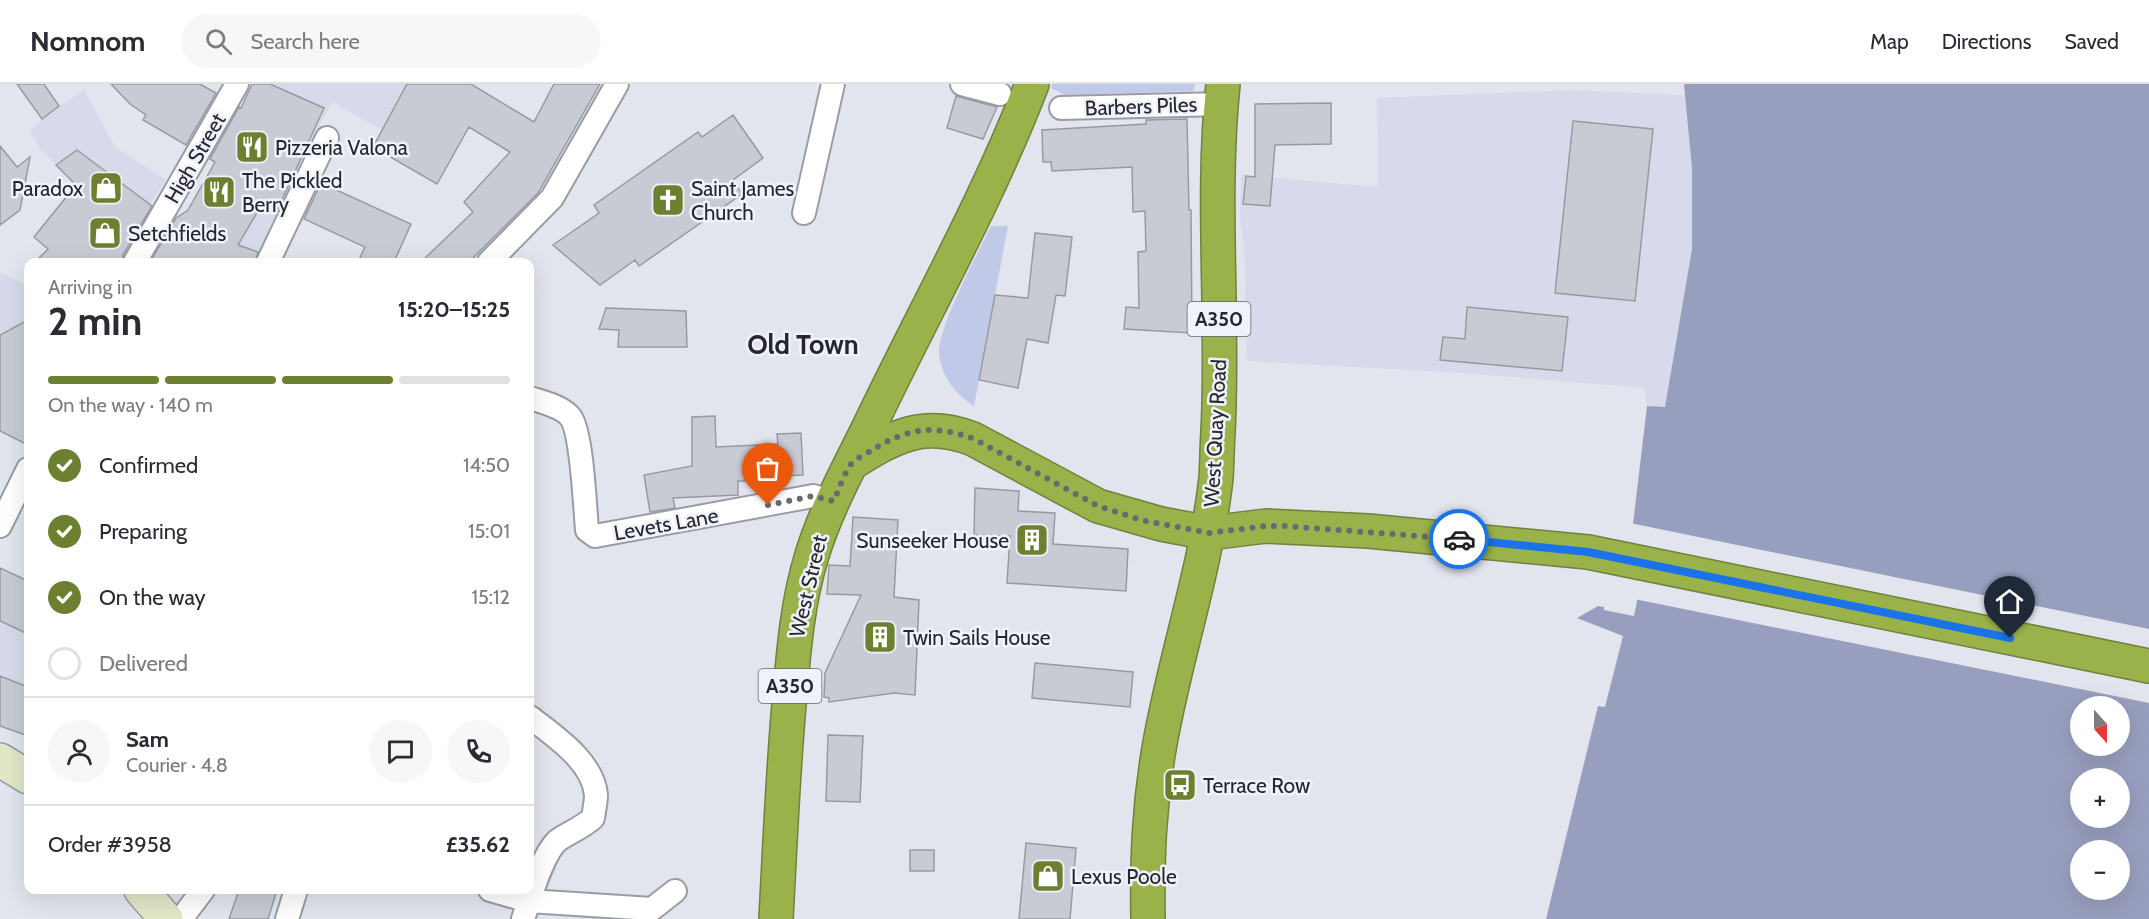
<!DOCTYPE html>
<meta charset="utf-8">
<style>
:root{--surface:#fff;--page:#f7f7f7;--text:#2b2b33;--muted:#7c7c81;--line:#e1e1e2;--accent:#6c8030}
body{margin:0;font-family:Cabin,sans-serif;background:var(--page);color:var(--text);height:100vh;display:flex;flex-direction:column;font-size:22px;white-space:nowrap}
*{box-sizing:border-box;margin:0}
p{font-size:20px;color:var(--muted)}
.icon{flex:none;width:33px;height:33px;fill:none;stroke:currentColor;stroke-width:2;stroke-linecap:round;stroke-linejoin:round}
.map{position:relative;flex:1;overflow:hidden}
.panel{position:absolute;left:24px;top:174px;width:510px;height:636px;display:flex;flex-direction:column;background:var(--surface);border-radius:12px;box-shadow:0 6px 24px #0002}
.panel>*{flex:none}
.needle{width:39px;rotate:159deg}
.controls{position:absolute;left:2070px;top:612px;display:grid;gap:12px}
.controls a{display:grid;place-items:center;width:60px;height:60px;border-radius:50%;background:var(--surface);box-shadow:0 6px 24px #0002;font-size:30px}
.pin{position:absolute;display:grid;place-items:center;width:51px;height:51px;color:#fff;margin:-62px -26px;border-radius:50% 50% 50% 0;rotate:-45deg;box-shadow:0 0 6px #0007}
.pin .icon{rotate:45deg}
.courier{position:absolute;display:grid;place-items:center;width:60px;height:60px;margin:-30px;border:4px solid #1a73e8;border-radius:50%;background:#fff;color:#222;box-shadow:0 2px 8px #0007}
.head em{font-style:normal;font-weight:700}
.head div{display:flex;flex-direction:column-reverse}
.head{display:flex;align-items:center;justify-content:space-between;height:102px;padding:0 24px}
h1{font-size:39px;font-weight:700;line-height:45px}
.bar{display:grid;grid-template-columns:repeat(4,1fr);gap:9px 6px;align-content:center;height:72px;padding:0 24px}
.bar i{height:8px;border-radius:4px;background:var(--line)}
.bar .active{background:var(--accent)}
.bar p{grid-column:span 4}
.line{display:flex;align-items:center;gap:15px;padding:0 24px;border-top:2px solid var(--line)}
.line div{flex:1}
.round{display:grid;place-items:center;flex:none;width:63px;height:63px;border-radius:32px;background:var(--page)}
ol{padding:0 24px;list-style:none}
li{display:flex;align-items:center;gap:18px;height:66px}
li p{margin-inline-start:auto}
li .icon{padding:6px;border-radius:50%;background:var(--accent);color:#fff;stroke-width:4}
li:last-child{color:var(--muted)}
li i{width:33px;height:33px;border:3px solid var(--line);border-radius:50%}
header{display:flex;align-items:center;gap:36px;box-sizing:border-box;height:84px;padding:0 30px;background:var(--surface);border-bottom:2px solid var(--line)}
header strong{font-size:28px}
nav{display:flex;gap:33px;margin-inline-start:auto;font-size:21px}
.search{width:420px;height:54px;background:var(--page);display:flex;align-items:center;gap:15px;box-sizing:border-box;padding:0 21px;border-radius:33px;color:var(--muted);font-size:22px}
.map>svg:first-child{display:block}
.built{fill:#d6daea}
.green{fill:#c1c9e9}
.water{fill:#989fbe;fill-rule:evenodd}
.pier{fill:#e3e5ee}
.building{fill:#c9cbd4;stroke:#989aa2;stroke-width:1.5}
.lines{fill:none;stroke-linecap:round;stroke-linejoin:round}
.street-casing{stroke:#9a9ca5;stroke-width:26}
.secondary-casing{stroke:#9a9ca5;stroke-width:36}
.highway-casing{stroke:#71813e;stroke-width:36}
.street{stroke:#fff;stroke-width:22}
.secondary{stroke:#e0e8c8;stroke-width:33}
.highway{stroke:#99b249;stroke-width:33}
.done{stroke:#686a6f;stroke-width:6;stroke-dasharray:0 10.8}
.route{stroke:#1a73e8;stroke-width:8}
.labels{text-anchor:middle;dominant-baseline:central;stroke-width:5;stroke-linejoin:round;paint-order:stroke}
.shield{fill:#f0f2fb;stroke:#636469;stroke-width:1.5}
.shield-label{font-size:20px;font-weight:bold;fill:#26272a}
.street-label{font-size:21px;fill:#26272a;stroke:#f0f2fb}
.poi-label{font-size:21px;fill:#26272a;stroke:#f0f2fb;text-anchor:start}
.district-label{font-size:27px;font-weight:bold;fill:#26272a;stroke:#f0f2fb}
</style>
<header>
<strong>Nomnom</strong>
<div class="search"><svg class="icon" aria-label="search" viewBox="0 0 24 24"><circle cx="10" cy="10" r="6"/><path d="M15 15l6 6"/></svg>Search here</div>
<nav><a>Map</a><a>Directions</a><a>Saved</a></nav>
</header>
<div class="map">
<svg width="2149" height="835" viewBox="0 0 2149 835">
<rect width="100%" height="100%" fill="#e3e5ee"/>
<path class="built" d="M252,0h155l-25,46 -50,-28 -30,56 -4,13 -21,40 -22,51h-99l52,-87z
M84,5l31,58 51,33 -32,47 -64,-49 -30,-29 -10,-18 12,-12z
M1571,6l116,5 5,73v81l-27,159 -18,-2 -3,-18 -181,-15 -216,-12 -3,-114 -4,-28 1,-44 137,12 -1,-89z
M0,188l28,14v149l-4,8 -24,-12z
M0,484l28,13v74l-3,9 3,2v70l-28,-10z"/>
<path class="green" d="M1052,0h143l-2,7 -128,4 -14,-7z
M991,142h17l-34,180c-18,-11 -33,-30 -35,-52 -2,-25 39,-101 52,-128z"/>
<path class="water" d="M1684,0h465v835h-603l52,-213 7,1 18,-71 -46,-18 21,-12 6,1v3l30,6 16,-80 -17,-12 14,-118 18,1 27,-158v-81zM2080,622h40v40h-40zM2080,694h40v40h-40zM2080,766h40v40h-40z"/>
<path class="pier" d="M1630,439l519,106v74l-515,-104 12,-62 -15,-10z"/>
<path class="building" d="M17,0h27l15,22 -17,13z
M111,0h89l16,9 -30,52 -43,-25 3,-5 -16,-11z
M252,0h18l54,24 -47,103 -15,-7 -24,41 20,7 -3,10h-105l26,-44 12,-8 17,-30 10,-18 -5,-3 29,-52 2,1z
M407,0h64l63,38 20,-38h46l-62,109 -69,69h-48l52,-50 -9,-10 46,-50 -41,-25 -32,57 -64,-37z
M956,12l41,11 -14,32 -36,-11z
M1331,19v41l-56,1 -5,61 -27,-2 3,-28 9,1v-73z
M733,31l30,43 -30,22 9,14 -103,72 -4,-6 -35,25 -47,-40 46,-32 -5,-8 104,-73 4,5z
M1187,35l2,91h2l1,123 -68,-4 2,-22 13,1 -1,-56 8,-1 -1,-40 -12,1 -1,-45 -80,4 -1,-9h-8l-1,-32 104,-6v-4z
M1573,37l80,8 -18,172 -80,-8z
M0,62l17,21 13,-10 -10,53 -20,15z
M77,66l75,56 -29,49 -1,7h-87l13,-13 -14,-12 42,-52 -20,-20z
M321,99l90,41 -17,38h-36l7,-15 -61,-28z
M1035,149l37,4 -7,59 -9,-1 -8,48 -21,-4 -9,49 -39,-8 16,-85 33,3z
M1467,223l101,10 -6,54 -122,-11 3,-23 22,2z
M606,224l80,3 1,36h-69l1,-17 -20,-1z
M28,236v125l-28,-14v-96z
M715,332l1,31 62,-3 -1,-10 24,-1 2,42 -50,2v4h-15v14l-65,3 2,10 -25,4 -6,-37 48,-9v-49z
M975,404l44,3 -1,20 37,2 -2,31 75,5 -2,42 -119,-8 3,-47 -36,-1z
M853,433l45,3 -4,77 25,3 -4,95 -21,-2 -65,9v-4l-5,-1 1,-24 36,-78 -34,-1 2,-29 21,1z
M0,484l28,13v53l-28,-13z
M1035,579l98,9 -3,35 -98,-9z
M0,592l28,11v49l-28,-10z
M828,651l35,1 -3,66 -34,-1z
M1026,759l50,5 -6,71h-51z
M910,766h24v21h-24z
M239,806h38l-9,29h-39z"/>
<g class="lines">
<g class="street-casing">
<path id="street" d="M962,0l38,10
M1061,24l160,-4
M804,129l29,-129
M135,178l102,-178
M268,178l59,-124
M489,178l63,-64 65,-114
M530,314c12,4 34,9 41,20 11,16 14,90 16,112l8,6 218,-40 20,5
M0,442l28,-57
M490,806l39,11 123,8 23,-18
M181,835l22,-29
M287,835l9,-29
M523,835c7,-20 19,-64 34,-78 9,-7 25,-13 36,-23 1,-7 3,-16 3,-23 -3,-34 -42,-59 -66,-78"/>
</g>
<g class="secondary-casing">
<path id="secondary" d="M0,676l28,17
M141,806l25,29"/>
</g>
<g class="highway-casing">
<path id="highway" d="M852,379c43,-27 71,-43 121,-24l125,67 63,18 48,9 57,-7 102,5 220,21 561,114
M776,835c4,-75 7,-151 14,-226 4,-46 8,-93 22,-138 14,-46 38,-89 59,-132 54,-113 116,-222 161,-339
M1148,835c-1,-62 1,-114 12,-176 16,-89 46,-175 56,-265 1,-15 1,-31 2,-46 6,-115 -7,-232 5,-348"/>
</g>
<use href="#street" class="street"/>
<use href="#secondary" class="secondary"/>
<use href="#highway" class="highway"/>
</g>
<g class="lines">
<path class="done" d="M768,421l45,-9 21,5c4,-10 11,-30 18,-38 5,-5 14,-9 20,-13 35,-22 63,-26 102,-11l124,67 43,14 68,13 57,-7h18l175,13"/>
<path class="route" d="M1459,455l129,13 422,86"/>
</g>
<defs>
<g id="restaurant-square" transform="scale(1.725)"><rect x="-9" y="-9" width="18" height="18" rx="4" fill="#6c8030" stroke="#f0f2fb"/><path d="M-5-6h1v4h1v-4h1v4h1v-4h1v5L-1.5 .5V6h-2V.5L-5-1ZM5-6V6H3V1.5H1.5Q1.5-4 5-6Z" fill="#fff"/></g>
<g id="shop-square" transform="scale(1.725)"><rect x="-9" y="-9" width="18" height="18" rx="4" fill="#6c8030" stroke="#f0f2fb"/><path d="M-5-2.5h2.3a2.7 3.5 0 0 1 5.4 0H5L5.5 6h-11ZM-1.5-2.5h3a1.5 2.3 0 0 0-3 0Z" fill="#fff"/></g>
<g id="church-square" transform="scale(1.725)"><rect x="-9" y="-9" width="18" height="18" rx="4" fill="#6c8030" stroke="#f0f2fb"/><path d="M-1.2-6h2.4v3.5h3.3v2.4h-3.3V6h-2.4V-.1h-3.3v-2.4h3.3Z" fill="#fff"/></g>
<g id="building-square" transform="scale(1.725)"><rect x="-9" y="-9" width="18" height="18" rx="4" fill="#6c8030" stroke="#f0f2fb"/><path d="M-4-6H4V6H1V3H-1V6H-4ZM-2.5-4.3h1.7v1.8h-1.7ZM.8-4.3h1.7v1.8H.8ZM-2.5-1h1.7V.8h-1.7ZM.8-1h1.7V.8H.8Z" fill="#fff"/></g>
<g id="bus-square" transform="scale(1.725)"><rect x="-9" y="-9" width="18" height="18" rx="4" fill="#6c8030" stroke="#f0f2fb"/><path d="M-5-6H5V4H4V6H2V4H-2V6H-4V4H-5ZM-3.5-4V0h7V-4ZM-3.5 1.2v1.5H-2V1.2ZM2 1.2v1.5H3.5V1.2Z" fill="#fff"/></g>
</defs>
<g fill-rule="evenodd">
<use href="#restaurant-square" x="252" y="63"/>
<use href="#shop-square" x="106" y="104"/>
<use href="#restaurant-square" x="219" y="108"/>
<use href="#church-square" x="668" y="116"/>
<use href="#shop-square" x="105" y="149"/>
<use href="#building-square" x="1032" y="456"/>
<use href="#building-square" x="880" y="553"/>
<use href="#bus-square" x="1180" y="701"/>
<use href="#shop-square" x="1048" y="792"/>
</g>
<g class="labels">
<g class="shield">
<rect x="1187.5" y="218" width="63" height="34" rx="4.5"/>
<rect x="758.5" y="585" width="63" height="34" rx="4.5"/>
</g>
<g class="shield-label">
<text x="1219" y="235">A350</text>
<text x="790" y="602">A350</text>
</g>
<g class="street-label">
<text transform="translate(1141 22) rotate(-2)">Barbers Piles</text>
<text transform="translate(195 74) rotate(-60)">High Street</text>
<text transform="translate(1215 349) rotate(-87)">West Quay Road</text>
<text transform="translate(666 440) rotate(-10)">Levets Lane</text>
<text transform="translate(808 502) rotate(-77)">West Street</text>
</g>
<g class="poi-label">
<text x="275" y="63">Pizzeria Valona</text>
<text x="242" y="96">The Pickled<tspan x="242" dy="24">Berry</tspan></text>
<text x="83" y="104" text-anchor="end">Paradox</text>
<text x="691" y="104">Saint James<tspan x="691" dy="24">Church</tspan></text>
<text x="128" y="149">Setchfields</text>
<text x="1009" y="456" text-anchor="end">Sunseeker House</text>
<text x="903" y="553">Twin Sails House</text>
<text x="1203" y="701">Terrace Row</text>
<text x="1071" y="792">Lexus Poole</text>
</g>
<g class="district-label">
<text x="803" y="260">Old Town</text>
</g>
</g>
</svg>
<div class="controls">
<a><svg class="needle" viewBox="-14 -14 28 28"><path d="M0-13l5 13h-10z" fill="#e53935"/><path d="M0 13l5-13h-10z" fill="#7c7c81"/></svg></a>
<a>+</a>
<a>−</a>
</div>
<div class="pin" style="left:768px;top:421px;background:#ea580c"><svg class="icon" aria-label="bag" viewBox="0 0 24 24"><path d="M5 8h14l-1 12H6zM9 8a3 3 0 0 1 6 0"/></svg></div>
<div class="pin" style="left:2010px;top:554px;background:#1f2937"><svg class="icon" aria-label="home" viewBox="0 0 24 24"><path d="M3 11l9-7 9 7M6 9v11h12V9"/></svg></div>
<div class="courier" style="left:1459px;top:455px"><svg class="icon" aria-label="car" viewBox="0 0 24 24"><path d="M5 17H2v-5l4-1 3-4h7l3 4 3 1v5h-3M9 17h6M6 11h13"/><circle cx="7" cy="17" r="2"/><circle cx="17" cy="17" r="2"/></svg></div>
<section class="panel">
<div class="head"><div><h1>2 min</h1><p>Arriving in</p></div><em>15:20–15:25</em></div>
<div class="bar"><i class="active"></i><i class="active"></i><i class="active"></i><i></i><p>On the way · 140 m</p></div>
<ol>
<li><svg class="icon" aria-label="check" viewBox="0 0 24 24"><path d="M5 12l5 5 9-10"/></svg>Confirmed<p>14:50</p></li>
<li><svg class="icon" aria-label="check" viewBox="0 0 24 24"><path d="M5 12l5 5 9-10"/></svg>Preparing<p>15:01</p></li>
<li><svg class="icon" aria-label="check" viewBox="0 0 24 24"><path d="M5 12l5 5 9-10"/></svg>On the way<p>15:12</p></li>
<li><i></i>Delivered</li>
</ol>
<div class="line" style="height:108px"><a class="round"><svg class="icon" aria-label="person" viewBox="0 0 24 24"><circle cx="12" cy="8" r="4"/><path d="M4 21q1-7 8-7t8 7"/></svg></a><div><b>Sam</b><p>Courier · 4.8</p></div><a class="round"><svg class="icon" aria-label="chat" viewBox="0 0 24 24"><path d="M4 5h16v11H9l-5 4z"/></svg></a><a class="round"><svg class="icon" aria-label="phone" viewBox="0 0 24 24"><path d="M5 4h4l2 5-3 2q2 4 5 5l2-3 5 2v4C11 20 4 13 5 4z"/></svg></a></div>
<div class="line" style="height:78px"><div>Order #3958</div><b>£35.62</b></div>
</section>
</div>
